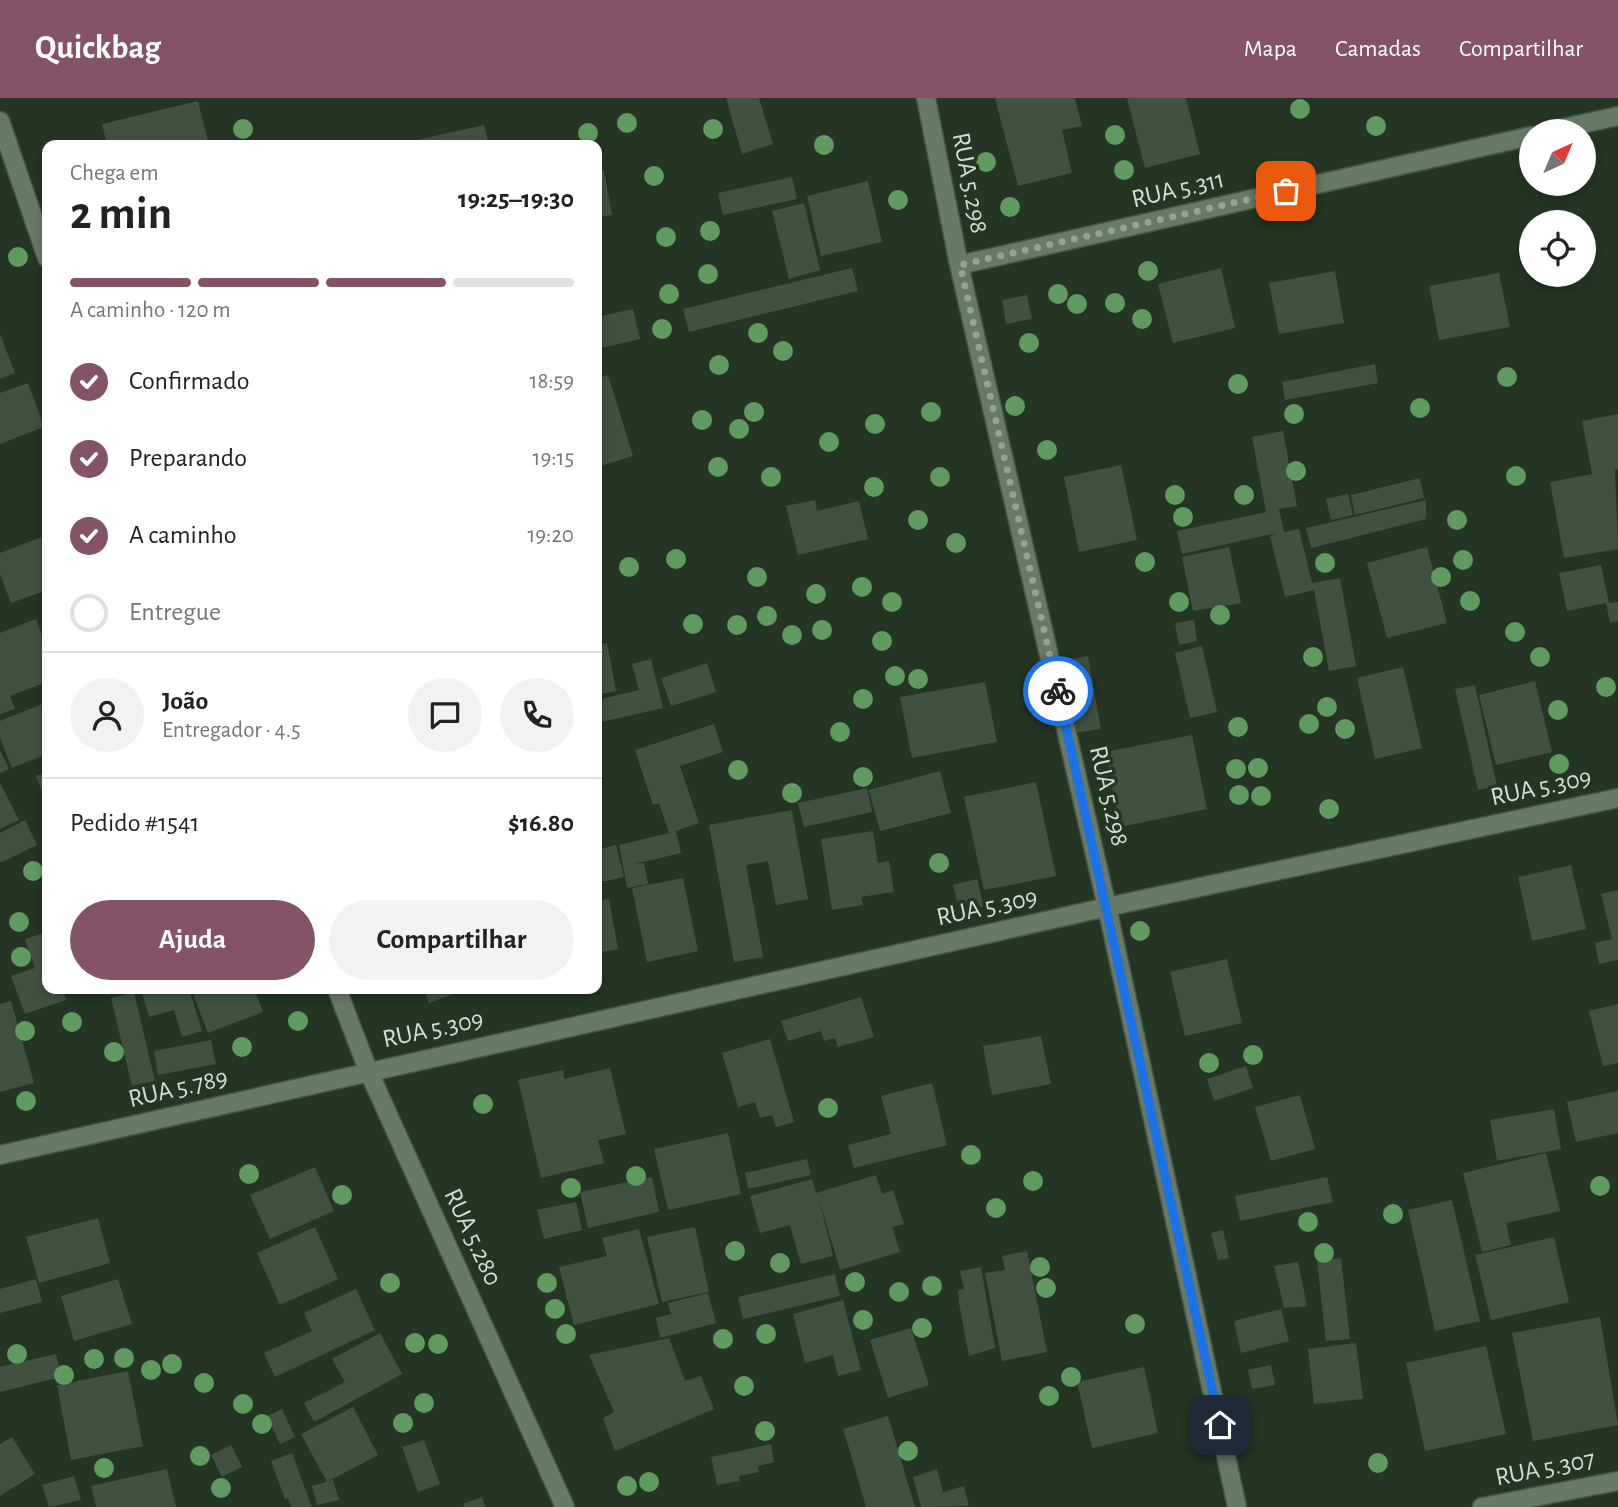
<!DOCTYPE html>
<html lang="pt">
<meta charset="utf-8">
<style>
:root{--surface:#fff;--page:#f2f2f2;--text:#222;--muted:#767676;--line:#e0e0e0;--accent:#855368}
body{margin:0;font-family:"Alegreya Sans",sans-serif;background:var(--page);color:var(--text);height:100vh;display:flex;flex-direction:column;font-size:26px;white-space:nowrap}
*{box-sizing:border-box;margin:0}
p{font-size:23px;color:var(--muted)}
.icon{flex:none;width:38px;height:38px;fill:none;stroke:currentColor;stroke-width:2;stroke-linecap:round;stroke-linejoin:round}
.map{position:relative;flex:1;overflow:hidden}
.panel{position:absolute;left:42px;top:42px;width:560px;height:854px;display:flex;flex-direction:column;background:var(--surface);border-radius:14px;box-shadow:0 4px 10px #0003}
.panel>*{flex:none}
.needle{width:46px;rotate:44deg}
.tools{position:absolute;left:1519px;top:21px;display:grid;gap:14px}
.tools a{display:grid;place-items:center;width:77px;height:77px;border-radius:50%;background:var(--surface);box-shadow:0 4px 10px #0003;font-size:35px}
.pin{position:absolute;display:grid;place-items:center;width:60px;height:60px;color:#fff;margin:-30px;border-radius:14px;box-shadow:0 4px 10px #0006}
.courier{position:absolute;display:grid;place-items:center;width:70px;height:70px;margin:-35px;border:5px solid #1a73e8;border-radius:50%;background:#fff;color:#222;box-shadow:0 2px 9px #0007}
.headline em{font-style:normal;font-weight:700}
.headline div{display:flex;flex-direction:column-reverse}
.headline{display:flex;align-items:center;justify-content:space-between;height:119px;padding:0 28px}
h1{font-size:46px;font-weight:700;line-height:52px}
.bar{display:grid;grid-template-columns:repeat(4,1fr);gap:10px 7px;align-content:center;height:84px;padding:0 28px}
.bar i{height:9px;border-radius:5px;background:var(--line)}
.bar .selected{background:var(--accent)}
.bar p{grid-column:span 4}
.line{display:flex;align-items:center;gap:18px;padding:0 28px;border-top:2px solid var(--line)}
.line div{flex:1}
.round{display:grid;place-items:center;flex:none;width:74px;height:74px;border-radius:37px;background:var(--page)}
ol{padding:0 28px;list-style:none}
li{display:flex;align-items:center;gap:21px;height:77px}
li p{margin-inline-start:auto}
li .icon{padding:7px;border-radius:50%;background:var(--accent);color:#fff;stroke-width:4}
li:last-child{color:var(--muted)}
li i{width:38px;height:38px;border:4px solid var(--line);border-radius:50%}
.button{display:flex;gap:14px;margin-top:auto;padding:14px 28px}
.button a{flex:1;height:80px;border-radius:42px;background:var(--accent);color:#fff;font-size:28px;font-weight:700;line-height:80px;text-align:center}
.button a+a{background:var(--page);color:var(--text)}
header{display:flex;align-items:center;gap:42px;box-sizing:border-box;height:98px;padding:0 35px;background:var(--accent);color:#fff}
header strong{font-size:33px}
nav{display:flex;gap:38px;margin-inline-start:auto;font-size:24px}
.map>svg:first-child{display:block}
.building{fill:#40523f}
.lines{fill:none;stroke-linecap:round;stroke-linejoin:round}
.street-casing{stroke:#445243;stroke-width:21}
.street{stroke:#677a66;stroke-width:18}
.tree{fill:#5f9a5e}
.done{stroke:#96a295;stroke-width:7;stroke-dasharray:0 12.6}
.route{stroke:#1a73e8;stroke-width:9}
.labels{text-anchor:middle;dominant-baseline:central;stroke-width:7;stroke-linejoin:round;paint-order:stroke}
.street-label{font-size:26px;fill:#d3ddd2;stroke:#243523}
</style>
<header>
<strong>Quickbag</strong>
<nav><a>Mapa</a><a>Camadas</a><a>Compartilhar</a></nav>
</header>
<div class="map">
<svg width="1618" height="1409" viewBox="0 0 1618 1409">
<rect width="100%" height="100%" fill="#243523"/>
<path class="building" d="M726,0h33l14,46 -31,10z
M995,0h80l7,28 -20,4 10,43 -54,13z
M1127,0h59l14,56 -55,14z
M198,3l11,44h-102l-5,-21z
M484,27l5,20h-90v-1z
M604,72l8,45 -15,2v-46z
M792,79l5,22 -74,16 -5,-22z
M868,83l14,61 -61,14 -14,-60z
M804,105l16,67 -31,9 -17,-68z
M852,170l6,23 -169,41 -6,-23z
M1221,170l14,60 -62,15 -15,-59z
M1335,173l9,52 -65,11 -10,-51z
M1499,175l11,54 -71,13 -10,-54z
M1027,197l5,24 -26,5 -4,-24z
M633,211l7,30 -43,10v-32z
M0,236l15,39 -15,6z
M1375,266l3,19 -93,17 -3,-18z
M608,277l25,81 -36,11v-88z
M28,285l16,44 -44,17v-51z
M1618,316v55l-3,1 3,79 -54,9 -14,-76 42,-8 -10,-53z
M1283,333l14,75 -18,3 5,23 15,-3 13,54 28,-5 16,88 -27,5 -15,-81 -29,7 -15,-61 7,-3 -95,21 -5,-23 89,-19 -14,-75z
M1121,367l16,75 -58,12 -15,-75z
M1420,380l4,20 -69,17 -4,-20z
M1348,396l5,21 -22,5 -5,-21z
M815,402l2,11 42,-10 9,38 -70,16 -12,-49z
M1426,402v19l-115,29 -5,-20z
M47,437v55l-36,13 -11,-29v-21z
M1229,449l12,56 -48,8 -11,-54z
M1427,449l20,76 -60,15 -20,-75z
M1601,467l8,38 9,-1v19l-8,2 -4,-20 -39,8 -8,-38z
M36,521l11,29v34l-37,14 5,13 -15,5v-81z
M1194,522l3,21 -18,4 -4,-22z
M607,545l9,48 -19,4v-50z
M1202,548l15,66 -27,6 -15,-65z
M1088,558l13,73 -28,4 -12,-72z
M651,561l12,49 -66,15v-23l42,-10 -7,-26z
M707,565l9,29 -45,14 -10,-28z
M1403,569l19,81 -47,11 -18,-81z
M1535,583l17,71 -56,13 -17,-70z
M985,584l12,60 -85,16 -12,-61z
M1475,587l22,101 -19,4 -23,-101z
M42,606l5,12v38l-35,14 -12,-30v-17z
M714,626l9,28 -43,14 19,57 -23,8 5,22 -47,11 10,-1 4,21 -21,4 -8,-43 50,-12 -10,-30 -6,2 -18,-55z
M1192,637l15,74 -87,18 -15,-75z
M0,652l9,19 -9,4z
M940,673l11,42 -71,18 -11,-41z
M47,674v32l-11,-28z
M1036,684l20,94 -72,14 -20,-93z
M0,685l19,37 -19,9z
M867,690l5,24 -68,15 -6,-24z
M792,712l16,89 -32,6 -8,-44 -22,4 17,92 -29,5 -25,-137z
M25,722l12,25 -37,18v-30z
M873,733l5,32 11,-2 5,31 -33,5 2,8 -31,5 -11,-71z
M616,747l8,32 -22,5 -5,-32z
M1571,767l15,64 -54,12 -14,-64z
M683,780l15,73 -51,11 -15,-74z
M977,781l7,28 -24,6 -7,-28z
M1618,792v70l-19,4 -4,-21 17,-4 -11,-45z
M609,801l9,50 -21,4v-52z
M47,834v57h15l4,11 -41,14 -14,-38 24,-8 -10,-29z
M1227,861l15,64 -57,13 -15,-64z
M104,891h22l-19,6z
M141,891h48l13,42 -20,6 -8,-27 -25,7z
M191,891h63l9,23 -55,21z
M424,891h43l-38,14z
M134,894l21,89 -23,5 -21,-88z
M861,899l13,40 -36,10 -3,-9 -11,3 -3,-10 -33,10 -7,-20z
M11,903l23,82 -34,9v-88z
M1618,906v59l-15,3 -14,-55z
M1041,938l10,48 -59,11 -9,-49z
M770,941l24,83 -18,5 -4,-12 -12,3 -5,-16 -17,5 -16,-54z
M211,942l5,24 -58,11 -4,-24z
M1246,968l7,22 -39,13 -7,-22z
M610,970l16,66 -28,6 6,23 -63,15 -23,-98 45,-10 1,9z
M932,985l15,62 -93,23 -6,-23 43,-11 -10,-38z
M1618,993v42l-42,9 -9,-40z
M1300,997l15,54 -44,12 -16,-54z
M1554,1011l7,40 -64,12 -7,-41z
M728,1035l13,61 -73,16 -14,-61z
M1546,1055l14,58 -54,12 5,22 -29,7 -19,-79z
M807,1061l4,16 -63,14 -3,-16z
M315,1069l19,44 -64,28 -20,-44z
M876,1077l6,19 11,-4 11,34 -12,3 8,25 -60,18 -21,-71 14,57 -32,8 -11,-39 -30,8 -10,-37 62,-17 4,14z
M652,1079l7,35 -71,16 -8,-36z
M1327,1079l6,25 -93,19 -5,-25z
M1452,1102l28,121 -45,10 -27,-121z
M576,1104l6,28 -38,9 -7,-29z
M98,1120l12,45 -71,20 -13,-46z
M315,1129l23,52 -58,26 -23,-52z
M695,1129l14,65 -47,10 -15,-65z
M639,1131l20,75 -85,21 -15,-58 48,-11 -5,-18z
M1223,1132l6,28 -11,2 -7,-27z
M1554,1139l15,65 -78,18 -16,-65z
M1027,1153l20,101 -45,9 -17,-88 20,-3 -3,-14z
M1341,1160l9,81 -24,2 -9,-80z
M1298,1164l9,44 -23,2 -10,-42z
M981,1169l14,81 -26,8 -10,-53 -1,-13 6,-1 -4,-18z
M835,1176l5,22 -97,23 -5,-22z
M36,1181l6,23 -42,11v-24z
M118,1181l14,45 -58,17 -13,-45z
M356,1191l19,41 -100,47 -11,-24 48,-22 -8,-18z
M708,1195l8,30 -56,15 -4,-20 15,-4 -3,-11z
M843,1202l18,70 -23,6 -5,-21 -28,8 -12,-49z
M1281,1211l8,32 -48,12 -7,-32z
M1600,1219l18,108 -85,16 -21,-108z
M911,1230l18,57 -41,13 -18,-58z
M380,1235l22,41 -88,48 -10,-19 41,-21 -13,-23z
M669,1240l16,43 16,-5 13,33 -99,42 -12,-33 11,-6 -25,-57z
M1356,1245l7,56 -49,5 -6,-55z
M1486,1248l20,88 -81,17 -19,-88z
M56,1256l5,23 -61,15v-25z
M1271,1267l4,20 -23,4 -4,-19z
M1144,1269l14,66 -66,15 -15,-66z
M128,1273l15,75 -72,14 -14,-75z
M353,1309l25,48 -51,27 -26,-48z
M282,1311l13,28 -15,7 -13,-28z
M888,1318l27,91h-49l-18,-62 -5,-16z
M12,1339l23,37 -35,22v-52z
M424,1342l16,44 -22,8 -16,-45z
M771,1346l3,18 -16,4 1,6 -20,4 1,5 -23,4 -6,-28z
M231,1347l11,22 -20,10 -11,-22z
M292,1355l14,38 6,16h-21l-3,-9 -3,1 -14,-38z
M167,1371l9,38h-80l-5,-21z
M937,1371l6,23 21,-6 5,20 -48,1 -8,-30z
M74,1378l7,24 -32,7 -7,-22z
M333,1382l6,20 -22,5 -5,-19z
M482,1399l3,10h-21l-1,-3z"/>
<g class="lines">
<g class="street-casing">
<path id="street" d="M926,0l33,167 148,642 130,600
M0,23l47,137
M1550,33l68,-15
M959,167l572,-129
M337,891l31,81 197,437
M0,1057l1107,-248 511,-109
M1482,1409l136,-26"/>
</g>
<use href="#street" class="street"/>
</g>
<g class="tree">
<circle cx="1300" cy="11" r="10"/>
<circle cx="627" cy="25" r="10"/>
<circle cx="1376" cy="28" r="10"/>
<circle cx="243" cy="31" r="10"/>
<circle cx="713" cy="31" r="10"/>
<circle cx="588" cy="35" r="10"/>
<circle cx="1115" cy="37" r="10"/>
<circle cx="824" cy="47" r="10"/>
<circle cx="986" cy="64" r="10"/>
<circle cx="1124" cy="72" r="10"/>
<circle cx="654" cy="78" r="10"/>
<circle cx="898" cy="102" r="10"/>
<circle cx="1010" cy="109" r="10"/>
<circle cx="710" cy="133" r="10"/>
<circle cx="666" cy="139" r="10"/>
<circle cx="18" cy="159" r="10"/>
<circle cx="1148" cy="173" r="10"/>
<circle cx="708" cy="176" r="10"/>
<circle cx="669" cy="196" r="10"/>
<circle cx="1058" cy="196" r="10"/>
<circle cx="1115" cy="205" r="10"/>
<circle cx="1077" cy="206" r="10"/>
<circle cx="1142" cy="221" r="10"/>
<circle cx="662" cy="231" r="10"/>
<circle cx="758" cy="235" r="10"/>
<circle cx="1029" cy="245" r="10"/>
<circle cx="783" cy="253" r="10"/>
<circle cx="719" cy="267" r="10"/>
<circle cx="1507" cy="279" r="10"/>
<circle cx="1238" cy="286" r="10"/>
<circle cx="1015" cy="308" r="10"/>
<circle cx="1420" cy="310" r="10"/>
<circle cx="754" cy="314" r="10"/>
<circle cx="931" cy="314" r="10"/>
<circle cx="1294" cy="316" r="10"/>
<circle cx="702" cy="322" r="10"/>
<circle cx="875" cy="326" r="10"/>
<circle cx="739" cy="331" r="10"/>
<circle cx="829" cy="344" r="10"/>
<circle cx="1047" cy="352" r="10"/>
<circle cx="718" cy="369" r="10"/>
<circle cx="1296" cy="373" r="10"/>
<circle cx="1516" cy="378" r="10"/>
<circle cx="771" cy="379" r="10"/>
<circle cx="940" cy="379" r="10"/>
<circle cx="874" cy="389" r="10"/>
<circle cx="1175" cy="397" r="10"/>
<circle cx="1244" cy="397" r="10"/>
<circle cx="1183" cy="419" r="10"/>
<circle cx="918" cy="422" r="10"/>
<circle cx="1457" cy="422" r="10"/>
<circle cx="956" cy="445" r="10"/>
<circle cx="676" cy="461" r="10"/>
<circle cx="1463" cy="462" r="10"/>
<circle cx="1145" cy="464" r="10"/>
<circle cx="1325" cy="465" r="10"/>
<circle cx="629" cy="469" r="10"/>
<circle cx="757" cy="479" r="10"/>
<circle cx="1441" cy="479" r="10"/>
<circle cx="862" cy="489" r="10"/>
<circle cx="816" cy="496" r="10"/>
<circle cx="1470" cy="503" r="10"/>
<circle cx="892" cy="504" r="10"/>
<circle cx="1179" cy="504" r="10"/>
<circle cx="1220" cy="517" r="10"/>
<circle cx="767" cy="518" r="10"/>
<circle cx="693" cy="526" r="10"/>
<circle cx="737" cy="527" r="10"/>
<circle cx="822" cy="532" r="10"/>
<circle cx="1515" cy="534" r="10"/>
<circle cx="792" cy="537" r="10"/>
<circle cx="882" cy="543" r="10"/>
<circle cx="1313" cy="559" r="10"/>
<circle cx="1540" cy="559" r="10"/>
<circle cx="895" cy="578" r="10"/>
<circle cx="918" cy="581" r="10"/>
<circle cx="1606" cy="589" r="10"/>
<circle cx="863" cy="601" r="10"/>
<circle cx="1327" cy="609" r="10"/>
<circle cx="1558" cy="612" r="10"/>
<circle cx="1309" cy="626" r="10"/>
<circle cx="1238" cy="629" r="10"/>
<circle cx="1345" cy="631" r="10"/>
<circle cx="840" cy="634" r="10"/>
<circle cx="1559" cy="666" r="10"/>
<circle cx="1258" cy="670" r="10"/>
<circle cx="1236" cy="671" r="10"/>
<circle cx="738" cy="672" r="10"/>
<circle cx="863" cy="679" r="10"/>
<circle cx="792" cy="695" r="10"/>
<circle cx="1239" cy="697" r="10"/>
<circle cx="1261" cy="698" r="10"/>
<circle cx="1329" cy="711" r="10"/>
<circle cx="939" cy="765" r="10"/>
<circle cx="33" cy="773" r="10"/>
<circle cx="19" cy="824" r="10"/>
<circle cx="1140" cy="833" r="10"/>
<circle cx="21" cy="859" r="10"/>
<circle cx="298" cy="923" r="10"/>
<circle cx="72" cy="924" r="10"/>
<circle cx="25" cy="933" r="10"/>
<circle cx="242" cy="949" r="10"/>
<circle cx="114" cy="954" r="10"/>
<circle cx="1253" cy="957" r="10"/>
<circle cx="1209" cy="965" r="10"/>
<circle cx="26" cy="1003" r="10"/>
<circle cx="483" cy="1006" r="10"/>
<circle cx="828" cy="1010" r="10"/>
<circle cx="971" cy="1057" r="10"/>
<circle cx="249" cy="1076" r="10"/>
<circle cx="636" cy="1078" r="10"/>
<circle cx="1033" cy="1083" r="10"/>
<circle cx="1600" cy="1088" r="10"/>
<circle cx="571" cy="1090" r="10"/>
<circle cx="342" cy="1097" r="10"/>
<circle cx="996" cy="1110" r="10"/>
<circle cx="1393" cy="1116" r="10"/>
<circle cx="1308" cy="1124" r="10"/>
<circle cx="735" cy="1153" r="10"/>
<circle cx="1324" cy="1155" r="10"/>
<circle cx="780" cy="1165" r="10"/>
<circle cx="1040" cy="1169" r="10"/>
<circle cx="855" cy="1184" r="10"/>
<circle cx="390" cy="1185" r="10"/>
<circle cx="547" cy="1185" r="10"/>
<circle cx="932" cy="1188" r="10"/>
<circle cx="1046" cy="1190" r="10"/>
<circle cx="899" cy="1194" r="10"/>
<circle cx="555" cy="1211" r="10"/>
<circle cx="863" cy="1222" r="10"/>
<circle cx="1135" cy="1226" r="10"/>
<circle cx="922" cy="1230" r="10"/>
<circle cx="566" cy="1236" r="10"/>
<circle cx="766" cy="1236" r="10"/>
<circle cx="723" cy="1241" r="10"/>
<circle cx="415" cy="1245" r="10"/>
<circle cx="438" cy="1246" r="10"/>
<circle cx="17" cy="1256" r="10"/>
<circle cx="124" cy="1260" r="10"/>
<circle cx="94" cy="1261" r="10"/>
<circle cx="172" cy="1266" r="10"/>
<circle cx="151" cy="1272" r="10"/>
<circle cx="64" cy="1277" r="10"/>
<circle cx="1071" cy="1279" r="10"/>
<circle cx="204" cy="1285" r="10"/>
<circle cx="744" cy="1288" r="10"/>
<circle cx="1049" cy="1298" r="10"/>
<circle cx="424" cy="1305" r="10"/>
<circle cx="243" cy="1306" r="10"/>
<circle cx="403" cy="1325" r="10"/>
<circle cx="262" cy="1326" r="10"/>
<circle cx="765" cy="1333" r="10"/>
<circle cx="908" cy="1353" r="10"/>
<circle cx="200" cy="1358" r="10"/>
<circle cx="1378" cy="1365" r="10"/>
<circle cx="104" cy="1370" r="10"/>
<circle cx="649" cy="1384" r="10"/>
<circle cx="627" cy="1388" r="10"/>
<circle cx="221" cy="1390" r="10"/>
</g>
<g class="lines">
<path class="done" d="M1058,593l-98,-426 326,-74"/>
<path class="route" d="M1058,593l162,734"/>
</g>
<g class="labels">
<g class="street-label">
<text transform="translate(970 85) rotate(79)">RUA 5.298</text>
<text transform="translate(1178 91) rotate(-13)">RUA 5.311</text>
<text transform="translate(1541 689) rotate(-12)">RUA 5.309</text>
<text transform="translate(1109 698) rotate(77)">RUA 5.298</text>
<text transform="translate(987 809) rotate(-12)">RUA 5.309</text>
<text transform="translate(433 931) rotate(-12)">RUA 5.309</text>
<text transform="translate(178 990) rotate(-13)">RUA 5.789</text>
<text transform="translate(473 1139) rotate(65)">RUA 5.280</text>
<text transform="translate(1545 1370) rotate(-11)">RUA 5.307</text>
</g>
</g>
</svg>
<div class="tools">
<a><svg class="needle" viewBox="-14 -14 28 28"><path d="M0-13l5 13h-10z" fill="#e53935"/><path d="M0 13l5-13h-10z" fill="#767676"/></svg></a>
<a><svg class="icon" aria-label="locate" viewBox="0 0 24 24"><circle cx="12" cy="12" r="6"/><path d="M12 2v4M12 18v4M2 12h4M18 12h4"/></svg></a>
</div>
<div class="pin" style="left:1286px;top:93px;background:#ea580c"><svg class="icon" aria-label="bag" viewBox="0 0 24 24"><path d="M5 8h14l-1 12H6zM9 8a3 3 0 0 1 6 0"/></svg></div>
<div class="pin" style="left:1220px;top:1327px;background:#1f2937"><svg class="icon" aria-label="home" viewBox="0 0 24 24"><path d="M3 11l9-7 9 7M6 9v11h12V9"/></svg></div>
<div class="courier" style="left:1058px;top:593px"><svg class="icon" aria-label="bike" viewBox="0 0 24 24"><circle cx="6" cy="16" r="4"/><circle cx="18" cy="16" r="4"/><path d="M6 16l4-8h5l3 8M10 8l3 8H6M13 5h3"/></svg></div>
<section class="panel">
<div class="headline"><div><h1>2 min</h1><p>Chega em</p></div><em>19:25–19:30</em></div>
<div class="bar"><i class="selected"></i><i class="selected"></i><i class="selected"></i><i></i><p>A caminho · 120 m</p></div>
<ol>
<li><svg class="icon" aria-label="check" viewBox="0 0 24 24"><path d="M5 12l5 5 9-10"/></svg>Confirmado<p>18:59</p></li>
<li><svg class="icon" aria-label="check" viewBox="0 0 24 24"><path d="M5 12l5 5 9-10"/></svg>Preparando<p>19:15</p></li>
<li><svg class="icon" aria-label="check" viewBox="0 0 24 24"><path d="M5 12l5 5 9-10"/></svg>A caminho<p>19:20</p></li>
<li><i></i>Entregue</li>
</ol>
<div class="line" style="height:126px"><a class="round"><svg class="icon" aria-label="person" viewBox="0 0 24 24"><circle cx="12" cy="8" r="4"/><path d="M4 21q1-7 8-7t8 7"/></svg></a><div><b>João</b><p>Entregador · 4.5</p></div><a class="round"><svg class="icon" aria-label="chat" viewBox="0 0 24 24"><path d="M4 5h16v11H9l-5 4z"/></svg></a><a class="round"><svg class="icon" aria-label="phone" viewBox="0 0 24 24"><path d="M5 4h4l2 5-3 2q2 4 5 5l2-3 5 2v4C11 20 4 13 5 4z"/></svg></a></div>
<div class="line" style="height:91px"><div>Pedido #1541</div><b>$16.80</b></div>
<div class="button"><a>Ajuda</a><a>Compartilhar</a></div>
</section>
</div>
